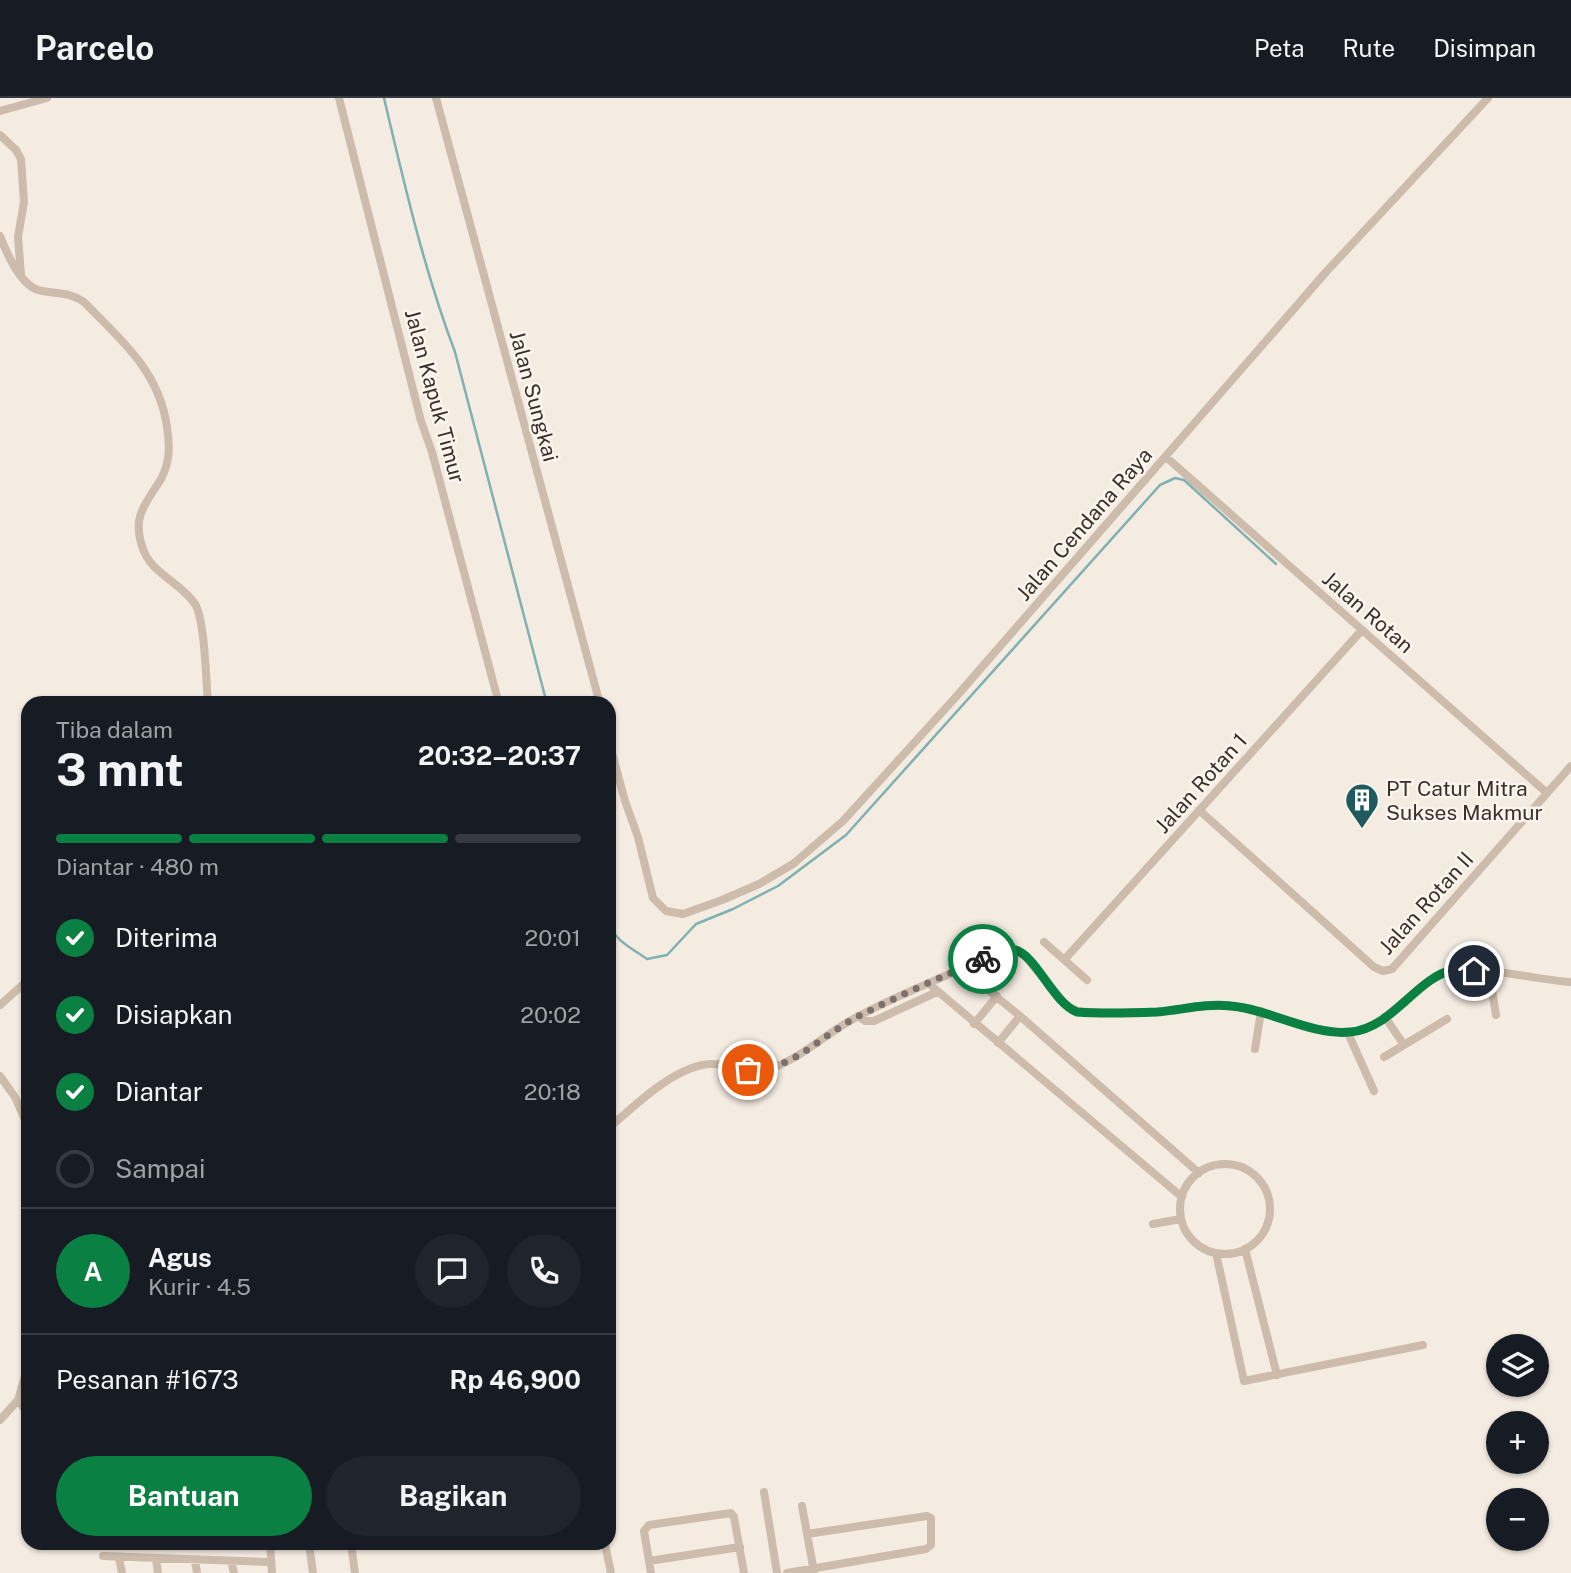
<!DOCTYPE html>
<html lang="id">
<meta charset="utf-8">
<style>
:root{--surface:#171b24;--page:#20242c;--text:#f1f3f6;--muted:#9ea1a6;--line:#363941;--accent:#0b8043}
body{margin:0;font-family:"Public Sans",sans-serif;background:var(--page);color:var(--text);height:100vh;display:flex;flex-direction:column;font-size:26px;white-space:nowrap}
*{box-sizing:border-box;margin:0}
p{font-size:23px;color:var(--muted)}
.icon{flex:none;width:38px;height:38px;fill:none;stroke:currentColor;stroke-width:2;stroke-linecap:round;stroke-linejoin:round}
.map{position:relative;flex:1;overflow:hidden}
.sheet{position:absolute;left:21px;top:598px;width:595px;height:854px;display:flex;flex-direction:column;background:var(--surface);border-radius:21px;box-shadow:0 2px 5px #0004}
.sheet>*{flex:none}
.fabs{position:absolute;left:1486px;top:1236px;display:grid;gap:14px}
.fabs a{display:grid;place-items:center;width:63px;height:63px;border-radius:50%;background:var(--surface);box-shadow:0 2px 5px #0004;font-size:35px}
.pin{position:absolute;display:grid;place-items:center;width:60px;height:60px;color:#fff;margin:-30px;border:4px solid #fff;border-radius:50%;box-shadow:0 2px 7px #0007}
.courier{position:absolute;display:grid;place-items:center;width:70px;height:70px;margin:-35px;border:5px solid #0b8043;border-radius:50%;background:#fff;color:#222;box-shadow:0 2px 9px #0007}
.overview em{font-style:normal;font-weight:700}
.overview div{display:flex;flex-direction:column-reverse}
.overview{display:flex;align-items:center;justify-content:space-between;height:119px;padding:0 35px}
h1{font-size:46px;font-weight:700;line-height:52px}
.bar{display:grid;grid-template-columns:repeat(4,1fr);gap:10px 7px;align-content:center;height:84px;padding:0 35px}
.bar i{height:9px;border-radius:5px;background:var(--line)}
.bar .active{background:var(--accent)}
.bar p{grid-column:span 4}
.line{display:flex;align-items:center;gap:18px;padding:0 35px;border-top:2px solid var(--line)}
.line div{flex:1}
.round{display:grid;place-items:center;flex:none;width:74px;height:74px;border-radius:37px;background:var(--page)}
ol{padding:0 35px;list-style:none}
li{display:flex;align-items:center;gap:21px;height:77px}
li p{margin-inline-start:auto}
li .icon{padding:7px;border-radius:50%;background:var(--accent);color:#fff;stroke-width:4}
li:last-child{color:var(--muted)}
li i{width:38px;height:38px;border:4px solid var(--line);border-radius:50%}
.button{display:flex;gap:14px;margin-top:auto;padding:14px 35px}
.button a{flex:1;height:80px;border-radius:42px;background:var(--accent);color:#fff;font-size:28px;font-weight:700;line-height:80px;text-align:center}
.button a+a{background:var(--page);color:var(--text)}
header{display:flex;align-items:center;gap:42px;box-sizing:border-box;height:98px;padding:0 35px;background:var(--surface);border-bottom:2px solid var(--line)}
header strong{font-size:33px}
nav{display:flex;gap:38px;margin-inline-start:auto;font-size:24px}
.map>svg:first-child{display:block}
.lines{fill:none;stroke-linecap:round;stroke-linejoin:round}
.stream{stroke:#7fb0b2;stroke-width:2.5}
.street{stroke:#cdbbac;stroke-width:8}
.done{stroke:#7c716b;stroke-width:7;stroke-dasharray:0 12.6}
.route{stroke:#0b8043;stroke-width:9}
.labels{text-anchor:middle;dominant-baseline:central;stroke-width:5;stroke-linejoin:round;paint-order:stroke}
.street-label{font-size:21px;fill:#3b302b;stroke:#fbf5ee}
.poi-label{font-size:21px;fill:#3b302b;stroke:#fbf5ee;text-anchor:start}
</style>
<header>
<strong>Parcelo</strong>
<nav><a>Peta</a><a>Rute</a><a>Disimpan</a></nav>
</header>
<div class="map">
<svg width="1571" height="1475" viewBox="0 0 1571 1475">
<rect width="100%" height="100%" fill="#f4ebe1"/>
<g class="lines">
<path class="stream" d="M384,0c20,85 40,172 71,254l92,352
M609,824c4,18 24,27 38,37l20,-4 29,-31 37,-15 45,-23 68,-51 314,-350 15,-7 9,2 92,84"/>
<path class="street" d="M339,0l82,323 11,31 67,252
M436,0l164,606
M0,13l47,-13
M0,37l16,15 5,9 3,43 -6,35 3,38
M0,138c7,18 21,52 42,55 17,3 28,1 42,11 38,39 75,69 83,125 3,19 3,35 -6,52 -15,25 -29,36 -19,67 8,28 38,35 53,58 10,16 11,77 13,100
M1166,359l381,336
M609,644l16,59 13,36 15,61 13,13 17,3 39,-14 37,-16 34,-20 50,-43 112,-123 371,-426 162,-174
M1199,712l175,157 9,4 9,-2 179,-203
M1044,844l43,38
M1065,861l297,-329
M961,870l59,48 179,157
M1489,874l7,43
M928,885l254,214
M0,907l28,-25
M858,918l7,5h9l63,-29
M1385,919l19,28
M974,926l23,-28
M1348,935l26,58
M998,945l22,-27
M1255,951l6,-38
M1384,959l63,-38
M0,978l15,21 13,29
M609,1030c25,-22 68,-64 103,-64 22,0 41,11 63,3 26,-10 49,-31 73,-45 31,-18 65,-32 97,-46 20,-9 59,-34 79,-21l42,50 11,6c26,3 54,2 80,1 26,-2 49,-9 74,-6 37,3 85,30 120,26 39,-4 59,-45 93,-59 26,-11 96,8 127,9
M1180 1111a45 45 0 1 1 90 0a45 45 0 1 1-90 0Z
M1153,1126l28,-5
M1245,1151l32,126
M1216,1155l28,128 179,-36
M18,1302l10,14
M0,1322l18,-20 10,-35
M609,1392v14
M764,1394l13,81
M802,1408l12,66
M270,1446l2,29
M309,1446l4,29
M351,1446l4,29
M605,1446l6,29
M103,1458l167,6
M119,1460l3,15
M156,1461l2,14
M195,1463l2,12
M231,1463l3,12
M649,1463l91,-14
M651,1475l-7,-42 5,-6 82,-12 3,4 10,56
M787,1475l139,-24 5,-4v-27l-4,-2 -120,18"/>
</g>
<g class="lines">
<path class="done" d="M748,972c41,3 74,-35 109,-53 41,-21 84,-40 126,-58"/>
<path class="route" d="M983,861c9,-4 21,-11 32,-9 21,5 38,53 62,62 26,2 54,1 80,0 25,-2 48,-9 74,-6 38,3 81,30 119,26 42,-3 67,-55 103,-62 7,-1 14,0 21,1"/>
</g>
<defs>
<g id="building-pin" transform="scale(1.75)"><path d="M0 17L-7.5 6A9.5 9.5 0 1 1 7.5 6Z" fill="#1f5a5e" stroke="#fbf5ee"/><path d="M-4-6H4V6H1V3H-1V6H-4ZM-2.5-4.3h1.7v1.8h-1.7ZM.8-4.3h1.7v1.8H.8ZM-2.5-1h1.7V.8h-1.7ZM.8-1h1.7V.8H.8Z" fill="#fff"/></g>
</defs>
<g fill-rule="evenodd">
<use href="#building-pin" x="1362" y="702"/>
</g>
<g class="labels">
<g class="street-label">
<text transform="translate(435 298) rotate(75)">Jalan Kapuk Timur</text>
<text transform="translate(534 298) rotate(75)">Jalan Sungkai</text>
<text transform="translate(1084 426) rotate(-49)">Jalan Cendana Raya</text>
<text transform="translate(1368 514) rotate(41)">Jalan Rotan</text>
<text transform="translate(1201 685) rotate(-48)">Jalan Rotan 1</text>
<text transform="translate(1426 805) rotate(-48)">Jalan Rotan II</text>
</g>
<g class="poi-label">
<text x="1386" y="690">PT Catur Mitra<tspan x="1386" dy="24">Sukses Makmur</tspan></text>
</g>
</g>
</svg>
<div class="fabs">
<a><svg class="icon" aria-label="layers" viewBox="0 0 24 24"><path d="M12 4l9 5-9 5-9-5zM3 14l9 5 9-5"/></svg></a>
<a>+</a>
<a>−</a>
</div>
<div class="pin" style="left:748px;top:972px;background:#ea580c"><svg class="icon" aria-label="bag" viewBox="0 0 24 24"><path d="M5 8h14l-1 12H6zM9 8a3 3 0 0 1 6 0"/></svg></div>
<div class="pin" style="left:1474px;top:873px;background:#1f2937"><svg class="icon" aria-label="home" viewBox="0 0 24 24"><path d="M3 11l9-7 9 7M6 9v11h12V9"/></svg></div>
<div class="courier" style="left:983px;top:861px"><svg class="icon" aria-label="bike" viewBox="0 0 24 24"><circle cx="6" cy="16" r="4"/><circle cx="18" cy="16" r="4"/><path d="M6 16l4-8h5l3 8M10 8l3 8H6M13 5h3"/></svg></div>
<section class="sheet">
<div class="overview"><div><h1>3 mnt</h1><p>Tiba dalam</p></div><em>20:32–20:37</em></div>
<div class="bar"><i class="active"></i><i class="active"></i><i class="active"></i><i></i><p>Diantar · 480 m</p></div>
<ol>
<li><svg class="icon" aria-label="check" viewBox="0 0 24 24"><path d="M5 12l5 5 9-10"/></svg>Diterima<p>20:01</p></li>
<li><svg class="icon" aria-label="check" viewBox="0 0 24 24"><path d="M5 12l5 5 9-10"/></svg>Disiapkan<p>20:02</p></li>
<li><svg class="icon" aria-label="check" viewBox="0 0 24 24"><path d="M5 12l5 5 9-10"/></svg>Diantar<p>20:18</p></li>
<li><i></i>Sampai</li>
</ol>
<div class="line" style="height:126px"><b class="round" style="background:var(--accent);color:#fff">A</b><div><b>Agus</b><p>Kurir · 4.5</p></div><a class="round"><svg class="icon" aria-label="chat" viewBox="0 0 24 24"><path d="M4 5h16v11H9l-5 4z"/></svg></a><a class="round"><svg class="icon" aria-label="phone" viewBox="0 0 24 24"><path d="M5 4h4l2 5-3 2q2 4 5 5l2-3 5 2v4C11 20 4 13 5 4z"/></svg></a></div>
<div class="line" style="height:91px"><div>Pesanan #1673</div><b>Rp 46,900</b></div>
<div class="button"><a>Bantuan</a><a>Bagikan</a></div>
</section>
</div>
